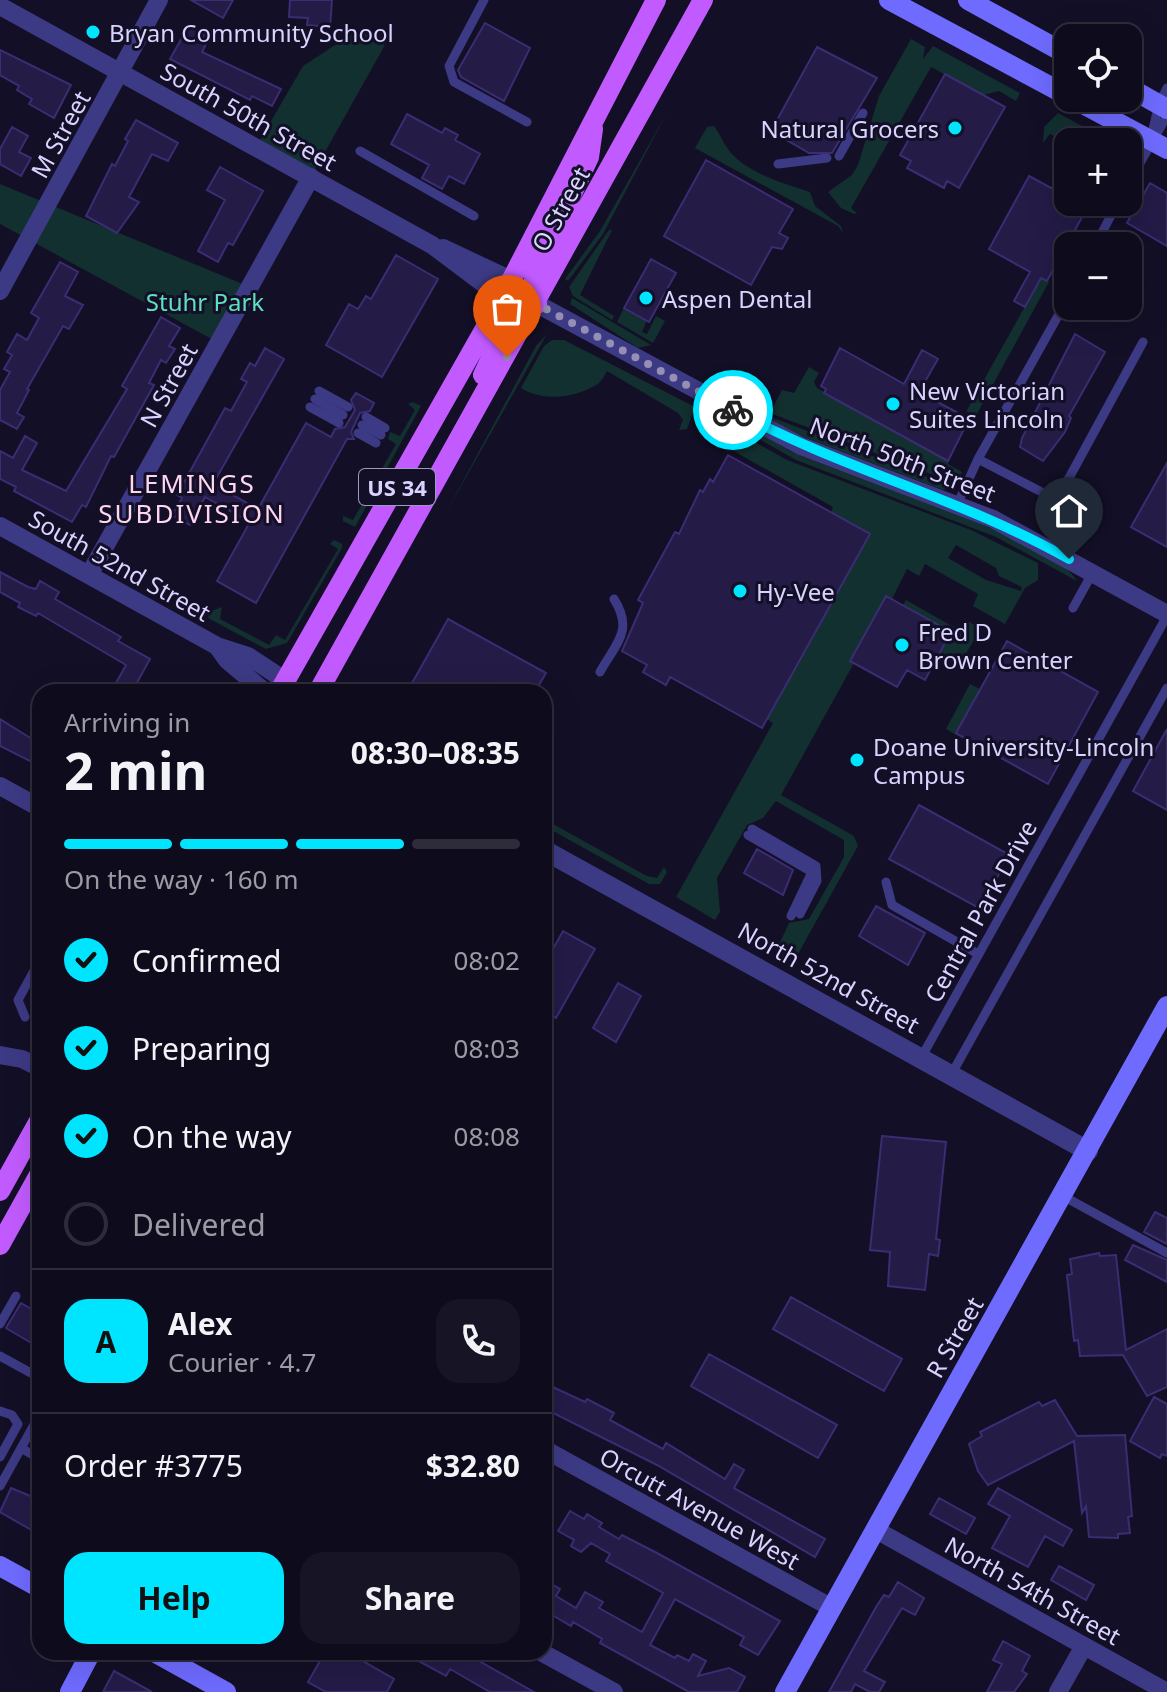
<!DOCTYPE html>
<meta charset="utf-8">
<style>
:root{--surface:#0e0b1c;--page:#171425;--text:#f1f3f6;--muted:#9b9ba3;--line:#2e2b3b;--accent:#00e5ff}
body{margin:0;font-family:"Noto Sans",sans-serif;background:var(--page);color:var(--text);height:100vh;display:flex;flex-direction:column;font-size:30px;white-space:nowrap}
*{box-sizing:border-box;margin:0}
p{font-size:26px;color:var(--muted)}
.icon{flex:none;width:44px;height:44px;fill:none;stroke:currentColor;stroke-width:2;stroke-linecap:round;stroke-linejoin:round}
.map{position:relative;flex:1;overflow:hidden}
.sheet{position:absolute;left:32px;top:684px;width:520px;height:976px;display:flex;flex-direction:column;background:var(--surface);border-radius:24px;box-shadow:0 8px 32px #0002,0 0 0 2px var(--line)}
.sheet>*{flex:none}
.controls{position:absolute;left:1054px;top:24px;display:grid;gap:16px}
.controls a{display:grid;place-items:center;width:88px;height:88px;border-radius:16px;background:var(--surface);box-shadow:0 8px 32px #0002,0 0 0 2px var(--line);font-size:40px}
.pin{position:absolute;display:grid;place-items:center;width:68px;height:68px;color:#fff;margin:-82px -34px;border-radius:50% 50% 50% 0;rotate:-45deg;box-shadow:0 0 8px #0007}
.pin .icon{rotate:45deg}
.courier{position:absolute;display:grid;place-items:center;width:80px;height:80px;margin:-40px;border:6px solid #00e5ff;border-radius:50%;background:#fff;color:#222;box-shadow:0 2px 10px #0007}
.overview em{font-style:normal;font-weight:700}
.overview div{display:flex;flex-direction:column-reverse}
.overview{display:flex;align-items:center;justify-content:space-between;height:136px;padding:0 32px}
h1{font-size:52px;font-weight:700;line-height:60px}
.bar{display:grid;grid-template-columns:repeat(4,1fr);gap:12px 8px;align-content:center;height:96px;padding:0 32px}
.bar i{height:10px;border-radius:6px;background:var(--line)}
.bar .selected{background:var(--accent)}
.bar p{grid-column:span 4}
.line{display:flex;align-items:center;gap:20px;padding:0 32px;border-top:2px solid var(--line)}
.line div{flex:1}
.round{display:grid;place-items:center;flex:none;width:84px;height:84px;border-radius:24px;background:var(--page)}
ol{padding:0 32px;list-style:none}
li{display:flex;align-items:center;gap:24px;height:88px}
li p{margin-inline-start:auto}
li .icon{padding:8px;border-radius:50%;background:var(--accent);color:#111;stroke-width:4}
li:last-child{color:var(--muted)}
li i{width:44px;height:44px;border:4px solid var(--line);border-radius:50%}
.action{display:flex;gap:16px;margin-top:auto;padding:16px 32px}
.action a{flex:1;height:92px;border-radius:24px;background:var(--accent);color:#111;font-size:32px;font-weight:700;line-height:92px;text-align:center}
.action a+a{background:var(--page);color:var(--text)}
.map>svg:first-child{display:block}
.green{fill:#12302f;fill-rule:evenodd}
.building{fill:#241b47;stroke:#3b2d73;stroke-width:2}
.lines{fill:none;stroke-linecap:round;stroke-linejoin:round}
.service{stroke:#3d3a85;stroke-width:9}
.minor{stroke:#3d3a85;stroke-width:18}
.tertiary{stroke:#3d3a85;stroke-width:20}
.secondary{stroke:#6f6bff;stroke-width:20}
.primary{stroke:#c25bff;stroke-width:20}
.done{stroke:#948fb3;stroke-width:8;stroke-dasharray:0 14.4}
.route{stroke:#00e5ff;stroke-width:10}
.poi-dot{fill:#00e5ff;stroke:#130f26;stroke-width:3}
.labels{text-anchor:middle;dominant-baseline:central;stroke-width:6;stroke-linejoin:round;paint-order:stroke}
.shield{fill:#130f26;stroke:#9e99be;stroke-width:2}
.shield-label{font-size:22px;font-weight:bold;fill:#d9d4ff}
.poi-label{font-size:24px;fill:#d9d4ff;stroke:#130f26;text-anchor:start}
.street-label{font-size:24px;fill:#d9d4ff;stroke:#130f26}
.park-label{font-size:24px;fill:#5fe0c0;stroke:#130f26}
.neighbourhood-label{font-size:26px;letter-spacing:2px;fill:#ffd6f0;stroke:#130f26}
</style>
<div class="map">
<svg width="1167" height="1692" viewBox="0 0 1167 1692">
<rect width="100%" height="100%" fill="#130f26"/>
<path class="green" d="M358,30l27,15 -74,132 -55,-30 47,-81z
M911,39l14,8 -2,12 10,-13 87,47 -4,8 -17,-10 -16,4 -52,-28 -80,141 6,5 -3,1 -13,-6 -13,-16 24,-17 6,-10 21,-69z
M668,111l-65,123 -35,47 -3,-2 35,-48z
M1058,113l54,29 -44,2 -18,-10 -7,9 1,-16z
M714,126c6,8 10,19 17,27 19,21 54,31 79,39l5,14 26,20 2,7 -5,-7 -143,-78 12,-21z
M0,184l250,103 -31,56 -219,-119z
M609,230h3l-32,65 34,21 -2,4 -39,-24 -4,-9z
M1041,278l8,4 -76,139 -4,-1 -2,-10z
M572,298l79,47 -13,3 -68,-44z
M624,308l23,12 -5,12 5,2 9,-18 9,5 -12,22 -36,-21z
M547,334l-103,182 92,-170z
M552,340h12l131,67 -8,22 -8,1 4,-10 -5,-7 -71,-42c-2,3 -5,11 -11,14 -22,13 -53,17 -75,3l23,-42z
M809,367l10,6 -5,9 3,6 131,73v3l14,8 -5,12 -187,-71 12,-23 12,3z
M413,402l8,4 -66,121 -12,-6v-5l10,4 43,-76 -8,-5 2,-7 10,4 15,-26 -7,-6z
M771,417l179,69 3,2 -10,2 -139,-53 -30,-15z
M725,420c23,1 51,25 72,34 51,22 259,87 280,127l-81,-44 -200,-77z
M724,425l63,35 184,70 67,33v17l-13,8 -20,36 -32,-18 5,-12 -53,-30 -6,12 -12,-7 -15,30 -6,-3 -32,67 -73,132 73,41 4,10 -65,117 -18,-10 14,-30 20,-4 35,-62v-17l-68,-39 -13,17 -16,7 -30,53 3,34 -5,8 -39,-23 97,-174 -6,-4 66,-212 -103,-58 -4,1zM956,545l40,23 3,8 23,11 -1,4 -35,-11 -38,-22z
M334,540l8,4v4l-55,95 -21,6 -58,-31 3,-7 11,-4 -2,12 49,26 7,-10 9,5 53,-91 -8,-5z
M906,600l53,30 6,-11 9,6 2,11 -16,28 -23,-6 14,-26 -48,-27z
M970,684l10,5 -24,44 39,24 -49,-28z
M544,819l103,57 10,2 7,-11 3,5 -7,12h-11l-105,-58z"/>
<path class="building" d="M191,0h42l-10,18z
M290,0h42l-2,27 -23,-2 1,-7 -19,-1z
M485,23l45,25 -26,53 -43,-24 -3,-7z
M189,25l16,9 -4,7 5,3 -4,8 79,37 -9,17 -20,-10 -2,4 -80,-41z
M817,47l60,31 -45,75h-23l-38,-22z
M0,50l71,35 -17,33 -25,-14 3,-5 -15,-9 2,-4 -19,-11z
M945,74l60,33 -46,81 -12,-7 -3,7 -37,-20 4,-7 -11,-6z
M407,114l35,19 3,-5 13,7 -3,5 25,14 -16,30 -15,-8 -7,13 -20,-11 7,-13 -38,-21z
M136,120l42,23 -10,18 -16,-7 -23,43 10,5 -22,31 -31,-17 26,-52 3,2 13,-25 -3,-2z
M12,127l16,9 -9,16 12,6 -10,18 -21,-12v-15z
M706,160l87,49 -14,24 9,5 -6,11 -10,-2 -21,38 -87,-49z
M220,167l43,24 -30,54 -5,-2 -10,19 -20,-11 27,-51 -18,-10z
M1029,176l39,21v5l19,6 -40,73 -6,-3 -16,29 -11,-6 16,-29 -41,-23z
M1150,183l17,10v53l-40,-23z
M396,255l42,24 -56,98 -56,-32 23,-41 9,5 8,-13 5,3z
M651,259l25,14 -27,49 -25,-14z
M60,262l18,10 -13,24 18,9 -14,24 -6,-3 -36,63 2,1 -12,23 7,4 -7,12 -17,-9v-30l10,-18 -6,-3 8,-14 -5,-3 10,-18 10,6 12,-22 -8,-5z
M161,317l19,11 -11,18 6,3 -9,14 -5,-3 -12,23 5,2 -40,72 -3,-1 -25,51 -4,-2 -10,17 -58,-31 2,-4 -16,-8v-28l13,7 12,-22 12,7 -15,27 44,21 61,-102 -5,-3z
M1075,334l30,18 -36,64 2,2 -6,14 -22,29 -23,-14 2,-9z
M265,348l19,11 -71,125 45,25 48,-86 25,14 4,-8 10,-2 10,-17 -4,-10 5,-7 18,10 -4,8 -10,2 -9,19 3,7h-7l-91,164 -39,-22 33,-59 -45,-25 -15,28 -18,-10 10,-17 -5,-3 48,-87 6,3 16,-29 -6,-3 9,-16 5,3z
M840,348l64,36 18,-34 16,9 -19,33 43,23 -3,7 7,3 -18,36 -124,-68 2,-4 -5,-3z
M728,455l142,79 -108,194 -92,-51 -4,8 -23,-13 4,-7 -25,-14 21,-48 -5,-3 37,-68 4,2 21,-44 3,2 7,-13 3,3z
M1167,463v84l-36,-20z
M0,572l28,15 8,2 4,-8 19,11 -4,7 66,38 -3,4 32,18 -18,33h-21l15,-27 -88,-52 -2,3 -18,-9 2,-4 -20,-11z
M886,596l65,36 -26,48 -18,-10 -10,17 -47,-26z
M448,619l98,54 -11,19h-128z
M1007,641l91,51 -50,92 -92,-51z
M0,719l40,25v22l-40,-20z
M1167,729v81l-34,-19z
M919,805l87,48 -8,23 -21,31 -88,-48z
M757,849l36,21 -10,25 -39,-22z
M876,906l49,27 -17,32 -49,-29z
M563,931l32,18 -39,69 -12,-6v-47z
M618,983l23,13 -25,46 -23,-14z
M882,1136l64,6 -10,97 4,1 -2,16 -9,-2 -4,36 -37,-4 2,-34 -20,-2z
M1155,1212l12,6v26l-23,-12z
M1133,1245l34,15v22l-42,-22z
M1099,1253l1,3 16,-1 10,95 41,-21v58l-20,9 -24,-41 -43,1 -2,-16 -4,1 -7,-66 5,-1 -2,-15z
M791,1297l111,62 -18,32 -111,-62z
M21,1303l19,11v30l-5,-3 -2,3 -27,-16z
M709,1354l128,71 -19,33 -127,-72z
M544,1383l41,19 2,-3 27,14 -4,7 53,29 3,-6 59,36 9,-15 10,6 -10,18 91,51 -10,18 -158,-92 -108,-54 -5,-4z
M1154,1397l13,7v52l-5,-2 -2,4 -30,-17z
M1055,1400l22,36 48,-1 7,81 -4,1 2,16 -12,1v4l-29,-1 -3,-31 -4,7 -8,-72 -86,44 -10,-14 -9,-27 13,-8 -2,-4 59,-30 3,4z
M11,1488l29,12v35l-40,-23z
M998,1488l74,42 -9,16 -18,-10 -17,31 -36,-19 18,-32 -22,-12z
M939,1498l36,20 -9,16 -36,-20z
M570,1511l14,8 3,-5 15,9 -3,4 20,12 3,-4 35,18 123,68 -22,34 -18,-10 4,-8 -69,-38 -25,46 25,13 2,-3 12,6 4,-7 13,7 -8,15 31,-8 16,9 -8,15h-48l-89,-49 2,-4 -29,-17 -2,4 -24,-14 -3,4v-36l16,9 -4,7 20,12 9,-16 18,10 -4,6 43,24 21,-39 -57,-32 4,-7 -19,-11 -10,9 -10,-6 3,-6 -16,-9z
M1059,1566l35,19 -8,15 -35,-20z
M898,1582l26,16 -9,17 -13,-7 -38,63 21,11 -6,10h-9l-15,-8 -4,8h-22l47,-85 8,-12 5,2z
M1003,1641l27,15 -8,15 5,3 -13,18h-27l15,-28 -9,-4z
M325,1652h22l47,27 -7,13h-61l-18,-10z
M402,1652h61l71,40h-44l-40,-23 -4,7z
M114,1671l38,21h-49z"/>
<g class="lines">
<path class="service" d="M484,0l-35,66 5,16 73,40
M1152,133l7,-29 8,-16
M360,151l114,65
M839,156l24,-43
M778,164l49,-6
M1128,184l39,-68
M1095,246l23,-44
M319,391l29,16
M315,399l28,16
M310,407l29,16
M366,417l19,11
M362,425l19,10
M358,433l18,10
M978,459l79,41 86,-158
M957,505l21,-46 90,-161
M1073,608l20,-36
M600,672c16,-29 34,-41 14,-73
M752,829l64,37 1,15 -17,33
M748,835l64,37 -21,44
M886,882l6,23 86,49
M25,1017l-7,-17 22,-40
M921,1058l246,-442
M951,1075l216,-387
M1063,1196l104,57
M0,1324l16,-28
M0,1356l40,22
M0,1411l12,4 6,9 -18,33
M21,1448l19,11
M0,1486l40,-72"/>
<path class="minor" d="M0,6l432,239 56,42 11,17
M443,248l68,32
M0,291l159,-291
M537,304l264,142 192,73 174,95
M0,526l217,120 31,10 38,25
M89,575l222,-398
M217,646l10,14 38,32
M0,786l40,22
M0,1055l22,4 18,9
M544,1449l288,159
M876,1530l291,162
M541,1652l73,40
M1058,1692l26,-46"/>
<path class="tertiary" d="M544,850l544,301"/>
<path class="secondary" d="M889,0l278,149
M968,0l100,55
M1128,87l39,22
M0,1566l40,22
M154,1652l72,40
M70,1692l21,-40
M785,1692l382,-686"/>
<path class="primary" d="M537,304l-5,-11 3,-20 54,-116 4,-28
M483,375l33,-69 -5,-26
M279,692l220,-388 157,-304
M318,692l385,-692
M0,1191l40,-72
M0,1245l40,-72"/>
</g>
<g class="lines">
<path class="done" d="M507,357l30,-53 196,106"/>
<path class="route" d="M733,410c108,59 228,88 336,149"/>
</g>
<g class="poi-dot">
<circle cx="93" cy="32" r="8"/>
<circle cx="955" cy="128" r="8"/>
<circle cx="646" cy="298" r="8"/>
<circle cx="893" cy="404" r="8"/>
<circle cx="740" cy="591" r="8"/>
<circle cx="902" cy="645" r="8"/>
<circle cx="857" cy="760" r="8"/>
</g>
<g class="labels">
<rect class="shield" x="359" y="469" width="76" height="36" rx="6"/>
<g class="shield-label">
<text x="397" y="487">US 34</text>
</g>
<g class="poi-label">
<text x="109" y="32">Bryan Community School</text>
<text x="939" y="128" text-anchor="end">Natural Grocers</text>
<text x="662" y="298">Aspen Dental</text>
<text x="909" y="390">New Victorian<tspan x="909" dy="28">Suites Lincoln</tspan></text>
<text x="756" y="591">Hy-Vee</text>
<text x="918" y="631">Fred D<tspan x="918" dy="28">Brown Center</tspan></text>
<text x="873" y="746">Doane University-Lincoln<tspan x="873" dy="28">Campus</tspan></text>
</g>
<g class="street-label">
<text transform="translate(249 116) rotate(29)">South 50th Street</text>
<text transform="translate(60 134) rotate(-61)">M Street</text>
<text transform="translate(560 209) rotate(-61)">O Street</text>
<text transform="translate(168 385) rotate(-61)">N Street</text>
<text transform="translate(903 459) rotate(21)">North 50th Street</text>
<text transform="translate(120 565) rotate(29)">South 52nd Street</text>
<text transform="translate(980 911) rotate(-61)">Central Park Drive</text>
<text transform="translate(829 977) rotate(29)">North 52nd Street</text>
<text transform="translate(954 1337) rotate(-60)">R Street</text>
<text transform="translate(700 1508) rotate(29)">Orcutt Avenue West</text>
<text transform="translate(1033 1590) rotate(29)">North 54th Street</text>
</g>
<g class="park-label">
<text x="205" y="301">Stuhr Park</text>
</g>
<g class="neighbourhood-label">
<text x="192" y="483">LEMINGS<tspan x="192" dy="30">SUBDIVISION</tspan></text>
</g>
</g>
</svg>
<div class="controls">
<a><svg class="icon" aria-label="locate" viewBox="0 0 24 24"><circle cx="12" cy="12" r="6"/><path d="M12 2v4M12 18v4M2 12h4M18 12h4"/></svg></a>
<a>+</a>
<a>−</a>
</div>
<div class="pin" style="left:507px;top:357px;background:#ea580c"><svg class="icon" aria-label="bag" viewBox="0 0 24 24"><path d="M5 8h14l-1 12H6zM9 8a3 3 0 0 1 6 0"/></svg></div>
<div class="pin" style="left:1069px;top:559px;background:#1f2937"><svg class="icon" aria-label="home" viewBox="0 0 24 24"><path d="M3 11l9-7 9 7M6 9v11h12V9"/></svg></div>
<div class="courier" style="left:733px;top:410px"><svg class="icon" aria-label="bike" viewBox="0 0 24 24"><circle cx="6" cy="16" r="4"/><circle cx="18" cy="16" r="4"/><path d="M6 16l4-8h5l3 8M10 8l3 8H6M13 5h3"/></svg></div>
<section class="sheet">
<div class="overview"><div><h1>2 min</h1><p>Arriving in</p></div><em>08:30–08:35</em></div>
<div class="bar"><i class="selected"></i><i class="selected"></i><i class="selected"></i><i></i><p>On the way · 160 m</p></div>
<ol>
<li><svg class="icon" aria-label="check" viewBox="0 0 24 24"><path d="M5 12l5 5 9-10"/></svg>Confirmed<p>08:02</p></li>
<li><svg class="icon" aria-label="check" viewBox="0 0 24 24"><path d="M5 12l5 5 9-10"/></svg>Preparing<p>08:03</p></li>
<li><svg class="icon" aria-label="check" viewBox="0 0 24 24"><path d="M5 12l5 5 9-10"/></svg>On the way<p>08:08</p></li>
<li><i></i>Delivered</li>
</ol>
<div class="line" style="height:144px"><b class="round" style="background:var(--accent);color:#111">A</b><div><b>Alex</b><p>Courier · 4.7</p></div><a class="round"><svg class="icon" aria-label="phone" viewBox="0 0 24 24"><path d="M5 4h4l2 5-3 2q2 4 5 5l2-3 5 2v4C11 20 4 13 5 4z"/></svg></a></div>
<div class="line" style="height:104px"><div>Order #3775</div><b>$32.80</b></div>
<div class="action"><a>Help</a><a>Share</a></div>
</section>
</div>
